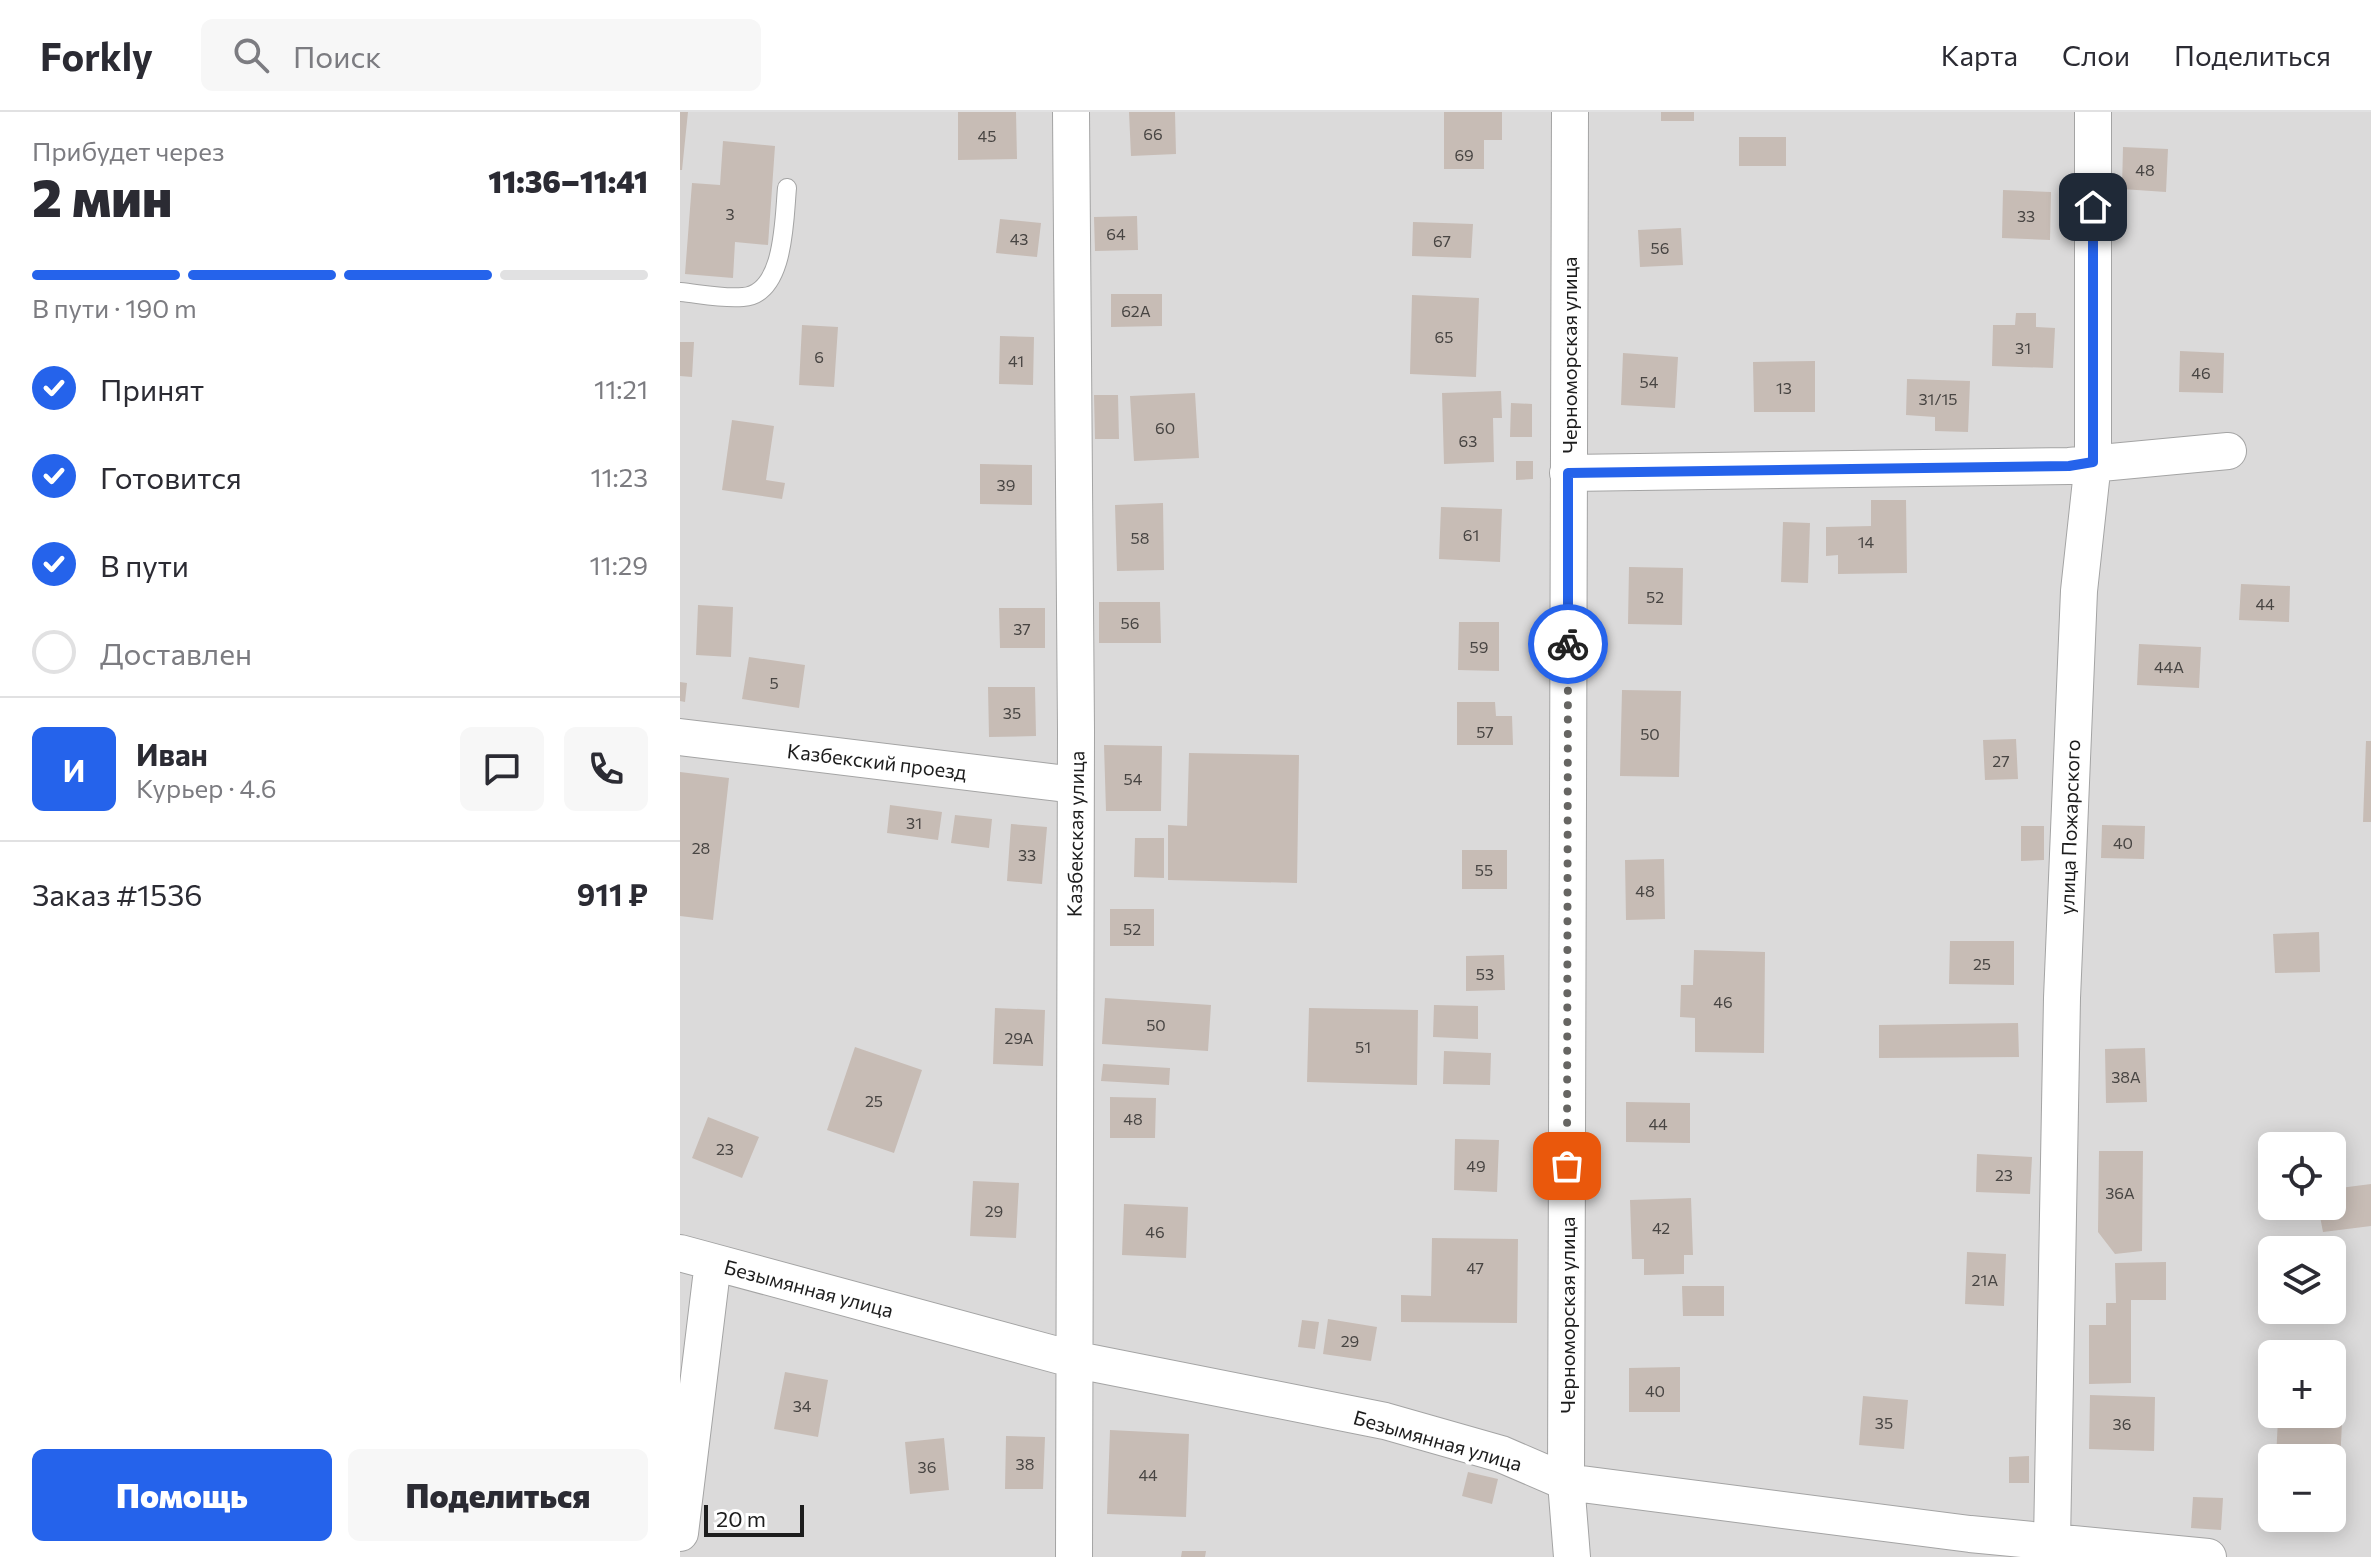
<!DOCTYPE html>
<html lang="ru">
<meta charset="utf-8">
<style>
:root{--surface:#fff;--page:#f7f7f7;--text:#2b2b33;--muted:#7c7c81;--line:#e1e1e2;--accent:#2563eb}
body{margin:0;font-family:Commissioner,sans-serif;background:var(--page);color:var(--text);height:100vh;display:flex;flex-direction:column;font-size:30px;white-space:nowrap}
*{box-sizing:border-box;margin:0}
p{font-size:26px;color:var(--muted)}
.icon{flex:none;width:44px;height:44px;fill:none;stroke:currentColor;stroke-width:2;stroke-linecap:round;stroke-linejoin:round}
.map{position:relative;flex:1;overflow:hidden}
.side{display:flex;flex-direction:column;background:var(--surface);width:680px}
.side>*{flex:none}
.controls{position:absolute;left:1578px;top:1020px;display:grid;gap:16px}
.controls a{display:grid;place-items:center;width:88px;height:88px;border-radius:12px;background:var(--surface);box-shadow:0 4px 20px #0003;font-size:40px}
.scale{position:absolute;left:24px;bottom:20px;width:100px;box-sizing:border-box;padding-left:8px;border:4px solid #1d1d1d;border-top:0;font-size:22px;line-height:28px;white-space:nowrap;color:#1d1d1d;-webkit-text-stroke:6px #fff;paint-order:stroke}
.pin{position:absolute;display:grid;place-items:center;width:68px;height:68px;color:#fff;margin:-34px;border-radius:16px;box-shadow:0 4px 12px #0006}
.courier{position:absolute;display:grid;place-items:center;width:80px;height:80px;margin:-40px;border:6px solid #2563eb;border-radius:50%;background:#fff;color:#222;box-shadow:0 2px 10px #0007}
.headline em{font-style:normal;font-weight:800}
.headline div{display:flex;flex-direction:column-reverse}
.headline{display:flex;align-items:center;justify-content:space-between;height:136px;padding:0 32px}
h1{font-size:52px;font-weight:800;line-height:60px}
.bar{display:grid;grid-template-columns:repeat(4,1fr);gap:12px 8px;align-content:center;height:96px;padding:0 32px}
.bar i{height:10px;border-radius:6px;background:var(--line)}
.bar .on{background:var(--accent)}
.bar p{grid-column:span 4}
.line{display:flex;align-items:center;gap:20px;padding:0 32px;border-top:2px solid var(--line)}
.line div{flex:1}
.round{display:grid;place-items:center;flex:none;width:84px;height:84px;border-radius:12px;background:var(--page)}
ol{padding:0 32px;list-style:none}
li{display:flex;align-items:center;gap:24px;height:88px}
li p{margin-inline-start:auto}
li .icon{padding:8px;border-radius:50%;background:var(--accent);color:#fff;stroke-width:4}
li:last-child{color:var(--muted)}
li i{width:44px;height:44px;border:4px solid var(--line);border-radius:50%}
.primary-button{display:flex;gap:16px;margin-top:auto;padding:16px 32px}
.primary-button a{flex:1;height:92px;border-radius:12px;background:var(--accent);color:#fff;font-size:32px;font-weight:800;line-height:92px;text-align:center}
.primary-button a+a{background:var(--page);color:var(--text)}
header{display:flex;align-items:center;gap:48px;box-sizing:border-box;height:112px;padding:0 40px;background:var(--surface);border-bottom:2px solid var(--line)}
header strong{font-size:38px}
nav{display:flex;gap:44px;margin-inline-start:auto;font-size:28px}
.search{width:560px;height:72px;background:var(--page);display:flex;align-items:center;gap:20px;box-sizing:border-box;padding:0 28px;border-radius:12px;color:var(--muted);font-size:30px}
main{display:flex;flex:1;min-height:0}
.map>svg:first-child{display:block}
.residential{fill:#dbdada;fill-rule:evenodd}
.building{fill:#c7bcb5}
.lines{fill:none;stroke-linecap:round;stroke-linejoin:round}
.lane-casing{stroke:#a4a4a4;stroke-width:20}
.street-casing{stroke:#a4a4a4;stroke-width:38}
.lane{stroke:#fff;stroke-width:18}
.street{stroke:#fff;stroke-width:36}
.done{stroke:#666562;stroke-width:8;stroke-dasharray:0 14.4}
.route{stroke:#2563eb;stroke-width:10}
.labels{text-anchor:middle;dominant-baseline:central;stroke-width:7;stroke-linejoin:round;paint-order:stroke}
.number-label{font-size:16px;fill:#484543}
.street-label{font-size:20px;fill:#1d1d1d;stroke:#fff}
</style>
<header>
<strong>Forkly</strong>
<div class="search"><svg class="icon" aria-label="search" viewBox="0 0 24 24"><circle cx="10" cy="10" r="6"/><path d="M15 15l6 6"/></svg>Поиск</div>
<nav><a>Карта</a><a>Слои</a><a>Поделиться</a></nav>
</header>
<main>
<section class="side">
<div class="headline"><div><h1>2 мин</h1><p>Прибудет через</p></div><em>11:36–11:41</em></div>
<div class="bar"><i class="on"></i><i class="on"></i><i class="on"></i><i></i><p>В пути · 190 m</p></div>
<ol>
<li><svg class="icon" aria-label="check" viewBox="0 0 24 24"><path d="M5 12l5 5 9-10"/></svg>Принят<p>11:21</p></li>
<li><svg class="icon" aria-label="check" viewBox="0 0 24 24"><path d="M5 12l5 5 9-10"/></svg>Готовится<p>11:23</p></li>
<li><svg class="icon" aria-label="check" viewBox="0 0 24 24"><path d="M5 12l5 5 9-10"/></svg>В пути<p>11:29</p></li>
<li><i></i>Доставлен</li>
</ol>
<div class="line" style="height:144px"><b class="round" style="background:var(--accent);color:#fff">И</b><div><b>Иван</b><p>Курьер · 4.6</p></div><a class="round"><svg class="icon" aria-label="chat" viewBox="0 0 24 24"><path d="M4 5h16v11H9l-5 4z"/></svg></a><a class="round"><svg class="icon" aria-label="phone" viewBox="0 0 24 24"><path d="M5 4h4l2 5-3 2q2 4 5 5l2-3 5 2v4C11 20 4 13 5 4z"/></svg></a></div>
<div class="line" style="height:104px"><div>Заказ #1536</div><b>911 ₽</b></div>
<div class="primary-button"><a>Помощь</a><a>Поделиться</a></div>
</section>
<div class="map">
<svg width="1691" height="1445" viewBox="0 0 1691 1445">
<rect width="100%" height="100%" fill="#efeae2"/>
<path class="residential" d="M0,0h1691v1445h-1691zM1592,1034h60v60h-60zM1592,1138h60v60h-60zM1592,1242h60v60h-60zM1592,1346h60v60h-60z"/>
<path class="building" d="M0,0h8l-6,58h-2z
M278,0h58l1,47 -59,1z
M449,0h46l1,42 -45,2z
M764,0h58v28h-18v29h-40z
M981,0h33v9h-33z
M1059,25h47v29h-47z
M43,29l52,5 -7,99 -33,-3 -2,36 -48,-4 7,-91 28,2z
M1443,35l45,2 -2,43 -44,-3z
M1323,78l48,2 -1,48 -48,-2z
M457,104l1,34 -43,1 -1,-34z
M320,107l41,4 -4,34 -41,-4z
M733,110l60,2 -2,34 -59,-2z
M1001,116l2,37 -43,2 -2,-37z
M431,182h51v32l-51,1z
M732,183l67,3 -3,79 -66,-3z
M1336,201h20v14l19,1 -2,40 -61,-2 1,-41h22z
M122,213l36,2 -4,60 -35,-2z
M320,224l34,1 -1,48 -34,-1z
M0,230h14l-2,35 -12,-1z
M1500,239l44,2 -1,40 -44,-1z
M943,241l55,4 -3,51 -54,-3z
M1135,249v51h-61l-1,-50z
M1227,267l63,2 -2,51 -33,-1v-14l-29,-2z
M821,279l1,27h-9l1,44 -50,2 -2,-71z
M515,281l4,65 -65,3 -4,-65z
M414,283h24l1,44h-24z
M831,291l21,1v33h-22z
M52,308l42,6 -8,54 19,3 -3,16 -60,-9z
M836,349h17v18l-17,1z
M300,352l52,1v40l-52,-1z
M1191,388h35l1,73 -69,1v-19l-12,1v-29l45,-1z
M483,391l1,67 -47,1 -2,-66z
M761,395l61,2 -2,53 -61,-3z
M1103,410l27,1 -2,60 -27,-1z
M949,455l54,1 -1,57 -54,-1z
M1561,472l49,2 -1,36 -50,-2z
M419,490h61l1,41h-62z
M18,493l35,2 -2,50 -35,-2z
M319,496h46v40h-45z
M779,510h40v49l-41,-1z
M1459,532l62,3 -2,41 -62,-3z
M69,545l56,8 -6,43 -57,-9z
M0,570l7,1 -2,19 -5,-1z
M308,575h47l1,49 -47,1z
M942,578l59,1 -2,86 -59,-1z
M777,590h38l1,14h16l1,29h-56z
M1336,627l2,40 -33,1 -2,-40z
M1686,629h5v81h-8z
M424,633l58,1 -1,65h-55z
M509,641l110,2 -2,128 -129,-3v-55l19,1z
M0,660l49,6 -16,142 -33,-4z
M210,693l52,7 -4,28 -51,-7z
M275,703l37,4 -3,29 -38,-5z
M331,712l36,3 -5,57 -35,-3z
M1422,713l43,1 -1,33 -43,-1z
M1341,714h23v34l-23,1z
M455,726h29v40l-30,-1z
M782,738h45v39h-45z
M984,747l1,60 -39,1 -1,-60z
M430,797h44v37h-44z
M1639,820l1,40 -45,1 -2,-39z
M1270,829h64v44l-65,-1z
M1014,838l71,2 -1,101 -69,-1v-34l-15,-1 1,-32h12z
M824,843l1,35 -39,1v-35z
M425,886l106,7 -3,46 -106,-7z
M754,893l44,1v33l-45,-2z
M315,896l50,2 -2,56 -50,-2z
M629,896l109,2 -1,75 -110,-3z
M1338,911l1,34 -140,1v-33z
M175,935l67,23 -28,83 -67,-23z
M1465,936l2,54 -41,1 -1,-54z
M764,939l47,2 -1,32 -47,-1z
M423,952l67,4 -1,17 -68,-4z
M430,985l46,1 -1,40h-45z
M946,990l64,1v40l-64,-1z
M28,1005l51,20 -17,41 -50,-20z
M775,1027l44,1 -2,52 -43,-2z
M1419,1039h44l-1,100 -27,3 -17,-22z
M1297,1042l55,3 -2,37 -54,-2z
M293,1069l46,2 -3,55 -46,-2z
M1691,1072v42l-48,6 -5,-26h14v-17z
M1011,1086l2,57h-9v19l-40,1v-16h-12l-2,-59z
M444,1092l64,3 -2,51 -64,-3z
M752,1126l86,1 -1,84 -116,-1v-27l30,1z
M1287,1140l39,2 -2,52 -39,-2z
M1486,1150v38h-35v83l-42,1v-59h17v-22h10l-1,-40z
M1002,1174h42v30h-41z
M648,1207l49,8 -6,34 -48,-7z
M622,1208l17,2 -4,27 -17,-2z
M1000,1255v45h-51v-44z
M105,1260l43,8 -10,57 -44,-8z
M1410,1283l65,2 -1,54 -65,-2z
M1183,1284l45,4 -4,49 -45,-4z
M1598,1307l64,3 -3,62h-7v-26h-56z
M430,1318l79,4 -3,83 -79,-3z
M326,1324l39,1 -2,52h-38z
M264,1326l5,52 -39,4 -5,-52z
M1349,1344v27h-20v-26z
M788,1360l30,7 -6,25 -30,-8z
M1513,1385l30,1 -2,32 -30,-2z
M502,1439h24l-1,6h-24z"/>
<g class="lines">
<g class="lane-casing">
<path id="lane" d="M0,180c20,2 43,7 63,5 42,-3 41,-78 44,-109"/>
</g>
<g class="street-casing">
<path id="street" d="M391,0l5,619 -2,826
M890,0l-4,1370 6,75
M888,361l501,-7 159,-15
M0,625l395,48
M0,1141l392,106 313,62 116,33 65,28 404,52 238,23
M0,1421l33,-271
M1372,1430l10,-544 17,-407 14,-129v-350"/>
</g>
<use href="#lane" class="lane"/>
<use href="#street" class="street"/>
</g>
<g class="lines">
<path class="done" d="M887,1054l1,-522"/>
<path class="route" d="M888,532v-171l501,-7 24,-4v-255"/>
</g>
<g class="labels">
<g class="number-label">
<text x="473" y="21">66</text>
<text x="307" y="23">45</text>
<text x="784" y="42">69</text>
<text x="1465" y="57">48</text>
<text x="50" y="101">3</text>
<text x="1346" y="103">33</text>
<text x="436" y="121">64</text>
<text x="339" y="126">43</text>
<text x="762" y="128">67</text>
<text x="980" y="135">56</text>
<text x="456" y="198">62А</text>
<text x="764" y="224">65</text>
<text x="1343" y="235">31</text>
<text x="139" y="244">6</text>
<text x="336" y="248">41</text>
<text x="1521" y="260">46</text>
<text x="969" y="269">54</text>
<text x="1104" y="275">13</text>
<text x="1258" y="286">31/15</text>
<text x="485" y="315">60</text>
<text x="788" y="328">63</text>
<text x="326" y="372">39</text>
<text x="791" y="422">61</text>
<text x="460" y="425">58</text>
<text x="1186" y="429">14</text>
<text x="975" y="484">52</text>
<text x="1585" y="491">44</text>
<text x="450" y="510">56</text>
<text x="342" y="516">37</text>
<text x="799" y="534">59</text>
<text x="1489" y="554">44А</text>
<text x="94" y="570">5</text>
<text x="332" y="600">35</text>
<text x="805" y="619">57</text>
<text x="970" y="621">50</text>
<text x="1321" y="648">27</text>
<text x="453" y="666">54</text>
<text x="234" y="710">31</text>
<text x="1443" y="730">40</text>
<text x="21" y="735">28</text>
<text x="347" y="742">33</text>
<text x="804" y="757">55</text>
<text x="965" y="778">48</text>
<text x="452" y="816">52</text>
<text x="1302" y="851">25</text>
<text x="805" y="861">53</text>
<text x="1043" y="889">46</text>
<text x="476" y="912">50</text>
<text x="339" y="925">29А</text>
<text x="683" y="934">51</text>
<text x="1446" y="964">38А</text>
<text x="194" y="988">25</text>
<text x="453" y="1006">48</text>
<text x="978" y="1011">44</text>
<text x="45" y="1036">23</text>
<text x="796" y="1053">49</text>
<text x="1324" y="1062">23</text>
<text x="1440" y="1080">36А</text>
<text x="314" y="1098">29</text>
<text x="981" y="1115">42</text>
<text x="475" y="1119">46</text>
<text x="795" y="1155">47</text>
<text x="1305" y="1167">21А</text>
<text x="670" y="1228">29</text>
<text x="975" y="1278">40</text>
<text x="122" y="1293">34</text>
<text x="1204" y="1310">35</text>
<text x="1442" y="1311">36</text>
<text x="345" y="1351">38</text>
<text x="247" y="1354">36</text>
<text x="468" y="1362">44</text>
</g>
<g class="street-label">
<text transform="translate(889 243) rotate(-90)">Черноморская улица</text>
<text transform="translate(197 649) rotate(7)">Казбекский проезд</text>
<text transform="translate(1389 715) rotate(-88)">улица Пожарского</text>
<text transform="translate(395 722) rotate(-89)">Казбекская улица</text>
<text transform="translate(129 1176) rotate(15)">Безымянная улица</text>
<text transform="translate(887 1203) rotate(-90)">Черноморская улица</text>
<text transform="translate(758 1328) rotate(16)">Безымянная улица</text>
</g>
</g>
</svg>
<div class="controls">
<a><svg class="icon" aria-label="locate" viewBox="0 0 24 24"><circle cx="12" cy="12" r="6"/><path d="M12 2v4M12 18v4M2 12h4M18 12h4"/></svg></a>
<a><svg class="icon" aria-label="layers" viewBox="0 0 24 24"><path d="M12 4l9 5-9 5-9-5zM3 14l9 5 9-5"/></svg></a>
<a>+</a>
<a>−</a>
</div>
<div class="scale">20 m</div>
<div class="pin" style="left:887px;top:1054px;background:#ea580c"><svg class="icon" aria-label="bag" viewBox="0 0 24 24"><path d="M5 8h14l-1 12H6zM9 8a3 3 0 0 1 6 0"/></svg></div>
<div class="pin" style="left:1413px;top:95px;background:#1f2937"><svg class="icon" aria-label="home" viewBox="0 0 24 24"><path d="M3 11l9-7 9 7M6 9v11h12V9"/></svg></div>
<div class="courier" style="left:888px;top:532px"><svg class="icon" aria-label="bike" viewBox="0 0 24 24"><circle cx="6" cy="16" r="4"/><circle cx="18" cy="16" r="4"/><path d="M6 16l4-8h5l3 8M10 8l3 8H6M13 5h3"/></svg></div>
</div>
</main>
